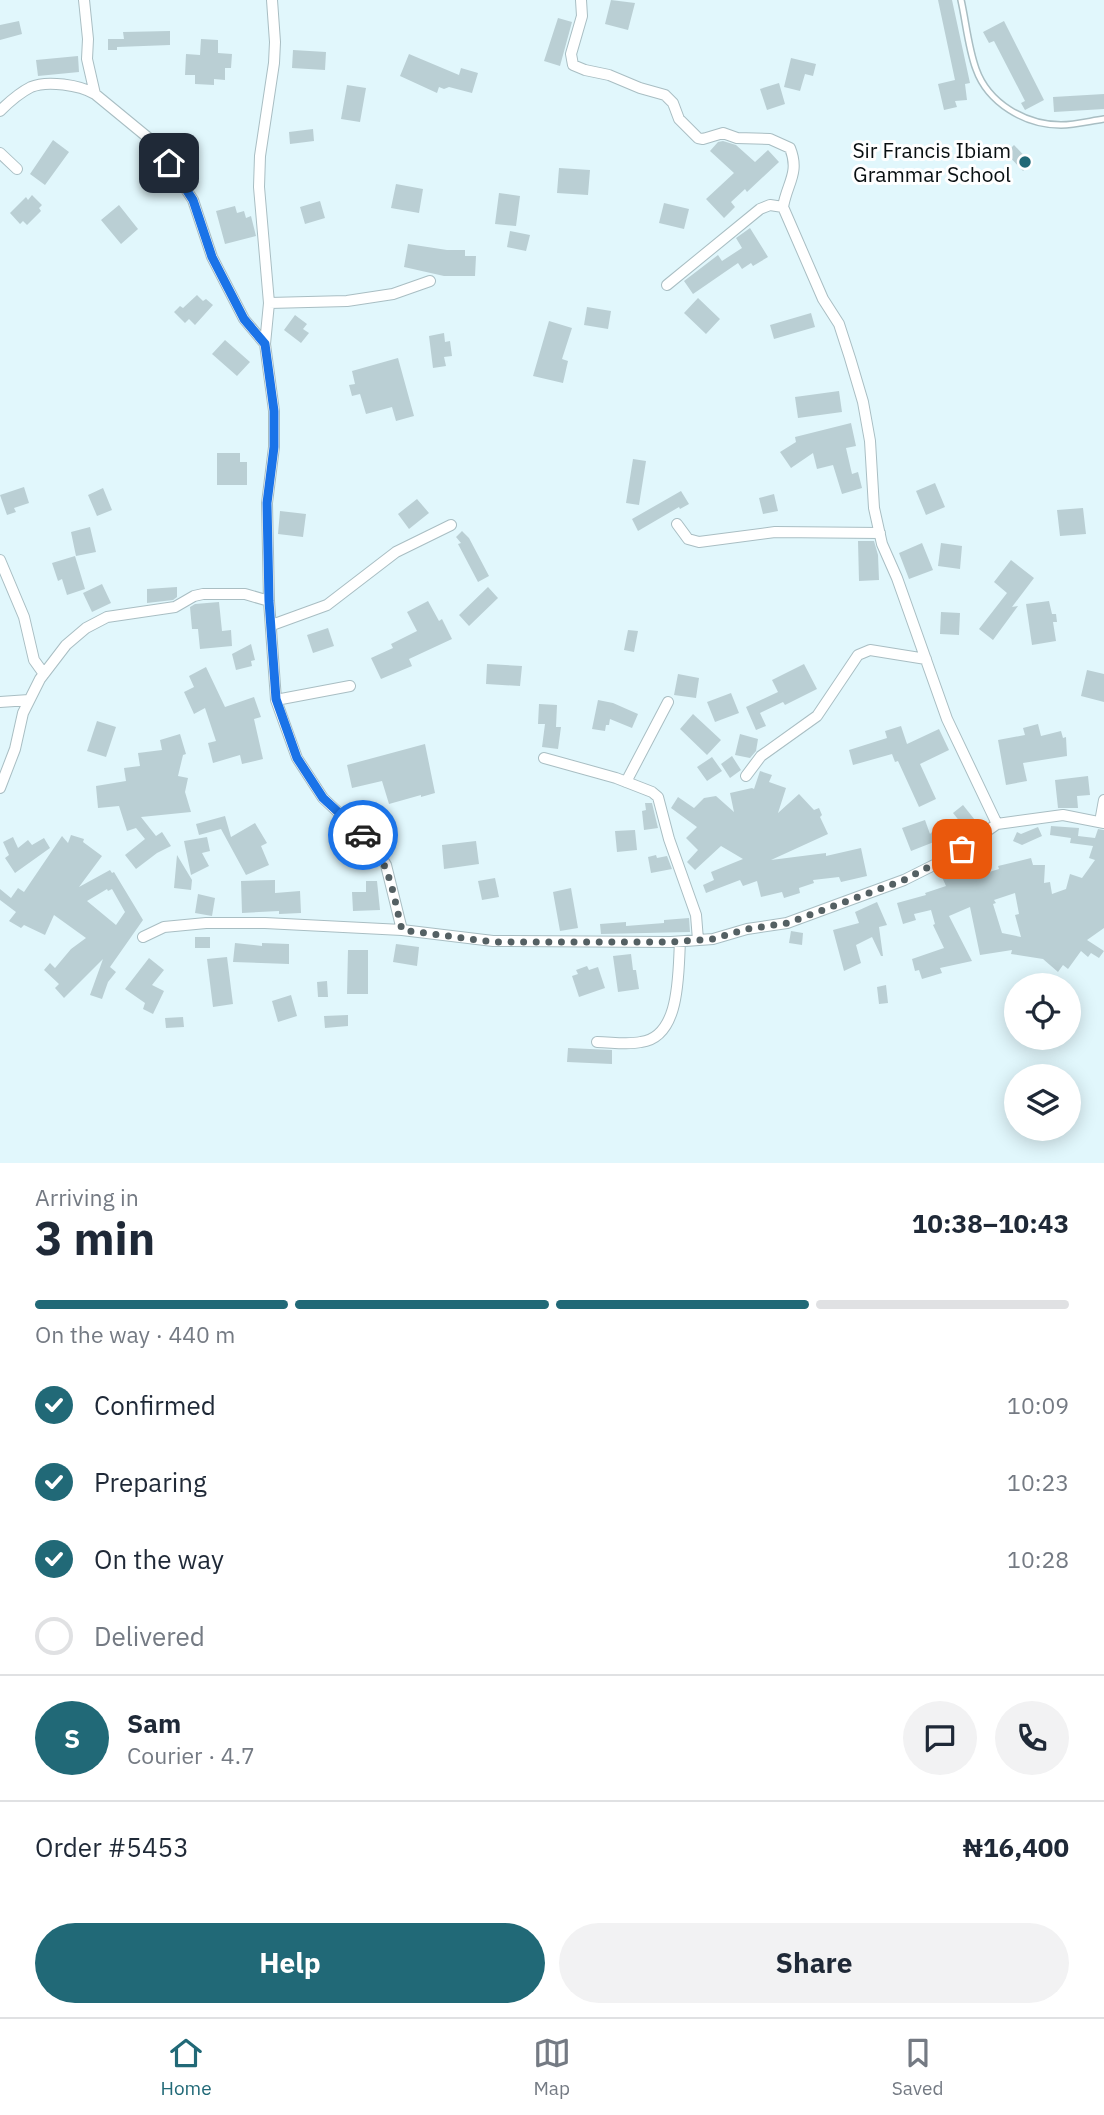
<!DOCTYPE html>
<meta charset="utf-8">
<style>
:root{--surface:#fff;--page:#f2f2f3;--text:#1f2937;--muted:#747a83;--line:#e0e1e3;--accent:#216977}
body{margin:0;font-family:"IBM Plex Sans",sans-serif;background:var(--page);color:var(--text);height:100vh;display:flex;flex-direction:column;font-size:26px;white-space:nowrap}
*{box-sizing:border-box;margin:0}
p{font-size:23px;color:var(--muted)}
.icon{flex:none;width:38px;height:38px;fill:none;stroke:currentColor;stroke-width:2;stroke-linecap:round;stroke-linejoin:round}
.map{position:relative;height:1163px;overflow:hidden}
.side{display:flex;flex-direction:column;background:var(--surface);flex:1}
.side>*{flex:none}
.buttons{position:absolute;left:1004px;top:973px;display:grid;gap:14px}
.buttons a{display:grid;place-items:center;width:77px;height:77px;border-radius:50%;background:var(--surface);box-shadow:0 4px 18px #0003;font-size:35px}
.pin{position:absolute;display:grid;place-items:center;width:60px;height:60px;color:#fff;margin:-30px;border-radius:14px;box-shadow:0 4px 10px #0006}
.courier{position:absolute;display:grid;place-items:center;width:70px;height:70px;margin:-35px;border:5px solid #1a73e8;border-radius:50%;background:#fff;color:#222;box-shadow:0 2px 9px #0007}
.summary em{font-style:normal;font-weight:800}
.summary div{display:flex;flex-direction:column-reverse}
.summary{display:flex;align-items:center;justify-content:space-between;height:119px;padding:0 35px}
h1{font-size:46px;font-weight:800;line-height:52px}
.bar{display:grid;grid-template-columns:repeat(4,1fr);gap:10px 7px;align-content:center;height:84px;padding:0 35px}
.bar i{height:9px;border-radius:5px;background:var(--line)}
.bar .selected{background:var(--accent)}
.bar p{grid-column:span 4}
.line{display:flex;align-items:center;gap:18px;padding:0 35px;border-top:2px solid var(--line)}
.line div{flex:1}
.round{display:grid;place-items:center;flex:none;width:74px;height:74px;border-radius:37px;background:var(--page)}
ol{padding:0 35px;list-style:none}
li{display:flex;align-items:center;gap:21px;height:77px}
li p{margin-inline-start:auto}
li .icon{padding:7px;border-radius:50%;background:var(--accent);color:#fff;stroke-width:4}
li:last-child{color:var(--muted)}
li i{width:38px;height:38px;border:4px solid var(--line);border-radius:50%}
.action{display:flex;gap:14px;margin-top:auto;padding:14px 35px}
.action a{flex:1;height:80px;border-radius:42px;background:var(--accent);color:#fff;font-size:28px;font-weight:800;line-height:80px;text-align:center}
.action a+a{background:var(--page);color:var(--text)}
.menu{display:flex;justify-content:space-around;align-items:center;height:98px;border-top:2px solid var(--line);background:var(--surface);font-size:19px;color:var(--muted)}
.menu a{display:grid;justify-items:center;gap:4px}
.menu .selected{color:var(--accent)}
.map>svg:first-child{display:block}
.building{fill:#bacfd4;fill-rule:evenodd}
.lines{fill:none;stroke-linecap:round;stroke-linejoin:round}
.service-casing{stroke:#a9bec3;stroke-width:8}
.minor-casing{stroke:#a9bec3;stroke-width:12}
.service{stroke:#fff;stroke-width:5}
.minor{stroke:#fff;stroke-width:10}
.done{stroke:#546063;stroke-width:7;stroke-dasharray:0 12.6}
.route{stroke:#1a73e8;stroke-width:9}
.poi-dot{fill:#216977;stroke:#fff;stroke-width:2.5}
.labels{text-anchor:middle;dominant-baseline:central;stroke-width:6;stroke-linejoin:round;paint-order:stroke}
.poi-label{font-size:21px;fill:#080f11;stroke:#fff;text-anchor:end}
</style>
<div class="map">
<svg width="1104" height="1163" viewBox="0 0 1104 1163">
<rect width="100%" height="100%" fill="#e1f7fc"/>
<path class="building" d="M611,0l24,3 -7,27 -23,-6z
M938,0h14l18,83 -5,1 2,16 -12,1 2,6 -13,3 -6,-26 17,-4z
M558,18l14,4 -12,44 -16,-5z
M19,21l3,13 -22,6v-15z
M1004,21l40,79 -19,10 -4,-7 4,-2 -31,-60 -5,2 -6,-11z
M170,31v14l-53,2v3h-9v-11h16l-1,-7z
M201,39l17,1v13l14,1 -1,14h-6v12l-11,-1v6l-19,-1v-9h-10l1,-21 14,1z
M293,50l33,2 -1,18 -33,-2z
M409,54l50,21 2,-7 17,5 -6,20 -23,-6 -5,2 -5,-2 -2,6 -37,-17z
M78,56l1,16 -41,4 -2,-16z
M791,58l25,6 -3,12 -8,-2 -5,17 -16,-4z
M779,83l6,21 -18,6 -7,-21z
M347,85l19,3 -6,34 -19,-3z
M1104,94v15l-50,3 -1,-15z
M313,129l1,12 -24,3 -1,-12z
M53,140l16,12 -24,33 -15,-11z
M723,141l13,4 19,17 13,-12 11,12 -32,30 -2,-3 -14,13 4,5 -11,11 -18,-19 28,-26 -24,-22 8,-9z
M1014,145l17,18 -8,8 -17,-18z
M559,168l31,2 -2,25 -31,-2z
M396,184l27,5 -4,24 -28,-5z
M499,193l21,3 -4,30 -21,-2z
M32,195l10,10 -3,3 2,3 -14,14 -4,-4 -3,3 -10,-11 16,-16 2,3z
M320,201l5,17 -20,6 -5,-17z
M664,203l25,6 -5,20 -25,-6z
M119,205l19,24 -17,15 -20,-24z
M235,206l2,7 7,-2 2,7 5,-2 5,20 -31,8 -9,-33z
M750,228l18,29 -15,9 -2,-3 -9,6 -4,-6 -45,31 -9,-13 34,-26 4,6 20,-13 -6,-10z
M510,231l20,4 -4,16 -19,-4z
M408,244l39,6h18v6h11l-1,20h-31l-40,-9z
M197,295l6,6 3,-2 7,6 -18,20 -6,-6 -4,4 -11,-11 6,-6 3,2z
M698,298l22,21 -14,15 -22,-21z
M587,307l24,4 -3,18 -24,-4z
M811,313l4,14 -41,12 -4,-14z
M295,315l12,9 -4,5 6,4 -8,10 -17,-13z
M549,321l23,7 -10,31 6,2 -5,22 -30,-7z
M444,333l1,9 5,-1 2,15 -8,1 2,9 -13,2 -4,-32z
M225,340l25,22 -13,14 -25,-22z
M398,358l16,58 -18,5 -4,-14 -26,7 -6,-20 -8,2 -3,-11 6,-1 -3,-13z
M839,391l3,21 -44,6 -3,-21z
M851,423l5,23 -10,2 6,26 6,-2 4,16 -20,6 -9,-29 -16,4 -4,-16 -22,15 -11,-16 16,-10 -1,-5z
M217,453h23v9h7v23h-30z
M633,459l13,2 -7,44 -13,-2z
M935,483l10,24 -19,8 -10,-24z
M24,487l5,16 -15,5 2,4 -9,3 -7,-20z
M103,488l9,22 -15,6 -9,-21z
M681,491l8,13 -9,5 -1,-2 -41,24 -6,-12z
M774,494l4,17 -15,3 -4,-16z
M417,499l12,14 -20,16 -11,-15z
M1083,508l3,26 -26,2 -3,-26z
M280,511l26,3 -3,23 -25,-3z
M90,527l6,25 -20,4 -5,-24z
M462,531l7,7 20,38 -11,6 -20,-38 3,-1 -5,-6z
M858,541h16l4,14 1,25 -20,1z
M922,543l11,27 -24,9 -10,-26z
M941,543l21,3 -2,23 -22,-3z
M75,556l10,33 -18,6 -5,-16 -4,2 -6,-18z
M1011,560l23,18 -22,29 6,-1 -25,34 -14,-11 28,-36 -13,-11z
M102,584l9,19 -19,9 -9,-19z
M177,587v10l-4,3 -26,3v-14z
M488,587l10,11 -29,28 -10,-11z
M428,601l11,20 3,-2 10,20 -43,20 3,7 -31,13 -10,-21 22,-10 -2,-4 26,-13 -10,-19z
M1049,601l3,13h4l1,8h-4l3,19 -24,4 -6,-41z
M219,602l3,29 9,-1 1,16 -32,3 -2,-20h-6l-2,-22 5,-3z
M941,612l19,1 -1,22 -19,-1z
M328,628l6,18 -21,7 -6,-18z
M628,630l10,1 -4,21 -10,-2z
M251,644l4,16 -4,1 1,5 -16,4 -4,-16z
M487,664l35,2 -2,20 -34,-2z
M804,664l13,25 -32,16 -2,-3 -23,11 6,13 -10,4 -10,-23 32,-15 -6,-12z
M206,667l19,40 29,-10 7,20 -7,2 9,40 -21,5 -2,-9 -27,8 -5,-20 8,-2 -11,-33 -11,6 -10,-22 10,-5 -5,-11z
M1087,670l17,4v28l-23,-6z
M678,674l21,4 -3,20 -22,-3z
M731,693l8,20 -24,9 -8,-20z
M598,700l15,3 25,11 -6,14 -22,-9 -1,6h-3l-1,6 -13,-2z
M539,704l18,1 -1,22h5l-3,22 -16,-2 3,-23h-7z
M693,714l28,26 -14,15 -27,-26z
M97,721l19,6 -10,30 -19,-6z
M1038,724l3,12 20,-5 2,7 3,-1 1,19 -44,7 4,18 -21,4 -8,-45 27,-5 -2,-7z
M901,726l6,18 32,-15 10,21 -29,14 16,35 -17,8 -21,-46 -3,1 -3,-8 -39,11 -4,-15 38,-12 -2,-7z
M180,734l6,20 -3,1 -5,21 10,2 -3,14 6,20 -50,5 15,19 6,-4 9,14 -14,7 -21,16 -11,-14 20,-16 -9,-11 -9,3 -8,-25 -21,2 -2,-22 30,-5 -2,-13 16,-2 -2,-13 24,-3 -2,-10z
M740,734l18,5 -2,12 -6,7 -15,-3z
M425,744l10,49 -14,4v-2l-32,9 -7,-23 -30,7 -5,-23z
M732,756l9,14 -11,8 -9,-14z
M712,757l10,14 -15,10 -10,-14z
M760,771l12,4 -3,7 17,6 -8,25 21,-19 15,16 5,-2 3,7 -2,2 8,17 -57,26 55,-7v3l35,-8 6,28 -26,6 -2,-5 -26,3 1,3 -15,5 1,5 -16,5 -2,-6 -21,5 -4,-16 -14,5 -3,-6 -34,13 -3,-8 11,-5 -3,-8 32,-13 -22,-13 -26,24 -8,-8 11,-12 -12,-12 11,-11 -26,-19 7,-11 16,11 10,-10 12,-2 18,16 -4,-19 22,-5 2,1z
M1088,776l2,19 -13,1 1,12h-20l-3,-28z
M645,803h7l6,25 -14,2 -2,-19 4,-1z
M963,805l16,20 -10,8 -16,-20z
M225,816l6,21 24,-14 12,20 -6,3 8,19 -23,10 -25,-46 -22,6 -3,-11z
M925,820l5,14 8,-8 13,16 -6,6 -6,-8 -28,11 -9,-23z
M1051,826l28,2 -1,8 17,2 3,-9 6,1v98l-17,12 17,11 -5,7 -8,-5 -3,4 -7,-6 -13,18 -5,-4 -5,7 -15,-13 -32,-5 1,-4 -32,5 -10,-48 -21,9 23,45 -32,7 2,5 -20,6 -3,-9 -4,1 -3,-12 32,-11 -11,-23 2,-1 -4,-14 -17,4 2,6 -13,4 -6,-21 29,-8 -1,-2 21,-7 -4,-9 28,-14 6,13 23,-7 -1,-3 33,-8 2,7h12l-1,18 6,-1 2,12 14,-5 4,-15 12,4 13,-18 -6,-2 4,-12 -23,-3 1,-5 -21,-3zM1015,893l4,21 -4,1 6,22 -19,-4 -9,-29 3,-1 -2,-3z
M1038,827l4,9 -20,9 -9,-4 4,-9 4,2z
M635,830l2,20 -20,2 -2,-21z
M71,835l13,4 -1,3 19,14 -23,31 31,-17 2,3 2,-1 29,48 -33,47 6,5 -8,10 -6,17 -12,-4 13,-36 -39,39 -9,-10 4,-4 -15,-14 6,-7 5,5 16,-19 15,-11 -32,-23 -9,20 -21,-10 -3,3 -12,-7 7,-9 -16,-12v-11l11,9 7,-10 6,4 38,-56 6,7zM107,889l1,2 4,-2 13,23 -9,13 -29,-24z
M13,837l5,11 10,-8 4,5 12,-7 6,10 -35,25 -10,-15 4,-3 -6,-13z
M207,837l3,14 -8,2 7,13 -18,9 -7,-34z
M476,841l3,23 -35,5 -2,-24z
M177,855l15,25 -1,10 -17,-2z
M656,855l1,3 10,-2 5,13 -21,4 -3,-16z
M495,878l4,19 -17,3 -4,-19z
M275,880v13l25,-2 1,22 -22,1v-3l-37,2 -1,-32z
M366,881h11l3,29 -27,1 -1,-19h14z
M571,888l7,40 -18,3 -7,-39z
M198,894l17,4 -3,18 -17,-3z
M877,902l10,23 -8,2 4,29h-2l-9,-19 -16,8 5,18 -17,8 -11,-41 26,-7 -4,-11z
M689,918l1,14 -89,2 -1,-10 26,-2v4l38,-3v-3z
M791,931l12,2 -1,12 -13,-2z
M195,937h15v11h-15z
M235,943l27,3v-3l27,1v20l-56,-2z
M396,944l23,3 -2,19 -24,-4z
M348,950h20v44h-21z
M631,954l2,16h3l3,19 -21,3 -5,-36z
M227,957l6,47 -20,3 -6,-48z
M149,958l15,12 -12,15 12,6 -11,23 -10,-5 2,-6 -20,-14z
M587,966l2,4 9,-3 7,21 -26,9 -7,-21 6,-2 -2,-4z
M327,981l1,16h-10l-1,-15z
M886,985l2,18 -9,1 -2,-17z
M291,995l6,21 -19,6 -6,-21z
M348,1015v11l-23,2 -1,-12z
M183,1017l1,10 -18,1 -1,-10z
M568,1048l44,2v14l-45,-2z"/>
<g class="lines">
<g class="service-casing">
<path id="service" d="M961,0c5,22 7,47 15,69 12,34 49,56 85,56 14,0 29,-4 43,-6"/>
</g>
<g class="minor-casing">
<path id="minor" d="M84,0l4,39 -1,20 8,35
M272,0l3,42 -1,21 -14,93 -1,31 10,116 -4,41 9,67v36l-7,56 2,98 7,99 21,58 26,40 52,49 11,18 16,65
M581,0l1,16 -11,38 2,11 12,5 24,5 31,13 25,7 8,8 6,16 19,19 5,1 20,-6 14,5 33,1 20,9c10,25 -3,35 -7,59l40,92 16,25 11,34 13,44 7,39 4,67 8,36 15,34 50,141 50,105
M0,111c8,-8 21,-19 31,-24 16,-7 49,-2 64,7l62,51 36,55 19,57 32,62 21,25
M0,153l17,16
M667,285l93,-76 10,-4 13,2
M269,303l78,-2 46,-7 37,-13
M677,524l11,15 11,3 76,-10 105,1
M0,560l24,57 10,43 10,14
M272,625l55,-20 69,-53 55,-27
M276,700l74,-14
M0,702l29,-2
M544,758l72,20 36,14 6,5 11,42 27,76 2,25
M746,776l15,-20 56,-40 41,-61 12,-5 56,9
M626,782l42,-80
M0,788l15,-39 8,-36 17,-34 26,-34 20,-17 21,-11 68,-10 19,-11 9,-2h42l24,7
M1100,822l4,-22
M143,937l21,-10 42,-4h59l137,7 91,11 178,1 42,-3 34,-10 40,-6 117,-43 46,-23 47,-33 66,-9 41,8
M597,1042c14,0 30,3 44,0 40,-5 37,-70 39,-100"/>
</g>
<use href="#service" class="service"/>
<use href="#minor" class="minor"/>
</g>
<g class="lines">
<path class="done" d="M363,835c27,25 30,60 39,95l91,12h178l42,-3 34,-10 41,-6 116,-43 58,-31"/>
<path class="route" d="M169,163l24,37 19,57 32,62 21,25 9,67v36l-7,56 2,98 7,98 21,59 26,40 40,37"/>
</g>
<circle class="poi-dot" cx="1025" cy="162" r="7"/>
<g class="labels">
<g class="poi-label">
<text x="1011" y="150">Sir Francis Ibiam<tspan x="1011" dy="24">Grammar School</tspan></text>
</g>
</g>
</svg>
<div class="buttons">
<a><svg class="icon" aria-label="locate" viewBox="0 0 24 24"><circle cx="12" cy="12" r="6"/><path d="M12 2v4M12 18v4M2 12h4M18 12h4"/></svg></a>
<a><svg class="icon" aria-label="layers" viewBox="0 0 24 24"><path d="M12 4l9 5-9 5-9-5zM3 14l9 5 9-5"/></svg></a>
</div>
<div class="pin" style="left:962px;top:849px;background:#ea580c"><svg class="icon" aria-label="bag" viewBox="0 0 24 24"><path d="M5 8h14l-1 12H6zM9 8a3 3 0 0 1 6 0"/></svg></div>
<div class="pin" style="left:169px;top:163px;background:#1f2937"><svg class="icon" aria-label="home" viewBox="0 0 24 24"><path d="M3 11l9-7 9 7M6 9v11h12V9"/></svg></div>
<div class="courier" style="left:363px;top:835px"><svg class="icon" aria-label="car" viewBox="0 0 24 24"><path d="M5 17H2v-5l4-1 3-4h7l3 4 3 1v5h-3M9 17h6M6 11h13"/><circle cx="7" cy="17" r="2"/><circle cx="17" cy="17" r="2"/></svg></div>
</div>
<section class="side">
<div class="summary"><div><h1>3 min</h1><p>Arriving in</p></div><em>10:38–10:43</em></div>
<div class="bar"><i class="selected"></i><i class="selected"></i><i class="selected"></i><i></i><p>On the way · 440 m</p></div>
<ol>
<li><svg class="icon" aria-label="check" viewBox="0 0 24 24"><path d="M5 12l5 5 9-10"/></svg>Confirmed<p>10:09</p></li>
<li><svg class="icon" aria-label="check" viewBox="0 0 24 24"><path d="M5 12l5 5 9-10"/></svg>Preparing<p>10:23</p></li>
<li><svg class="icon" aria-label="check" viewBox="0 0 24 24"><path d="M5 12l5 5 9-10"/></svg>On the way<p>10:28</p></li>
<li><i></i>Delivered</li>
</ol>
<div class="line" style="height:126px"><b class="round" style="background:var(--accent);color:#fff">S</b><div><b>Sam</b><p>Courier · 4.7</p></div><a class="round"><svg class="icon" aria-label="chat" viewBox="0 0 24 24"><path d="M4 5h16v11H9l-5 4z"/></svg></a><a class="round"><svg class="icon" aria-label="phone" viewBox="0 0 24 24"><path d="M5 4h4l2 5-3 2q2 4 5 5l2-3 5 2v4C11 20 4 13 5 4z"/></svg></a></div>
<div class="line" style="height:91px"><div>Order #5453</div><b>₦16,400</b></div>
<div class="action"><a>Help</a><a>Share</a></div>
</section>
<nav class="menu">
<a class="selected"><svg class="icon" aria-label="home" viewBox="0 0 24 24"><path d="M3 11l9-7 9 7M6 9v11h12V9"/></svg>Home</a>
<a><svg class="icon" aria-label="map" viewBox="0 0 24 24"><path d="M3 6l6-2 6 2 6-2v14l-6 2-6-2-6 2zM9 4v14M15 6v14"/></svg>Map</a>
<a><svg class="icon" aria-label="saved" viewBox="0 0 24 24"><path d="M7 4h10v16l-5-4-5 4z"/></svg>Saved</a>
</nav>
